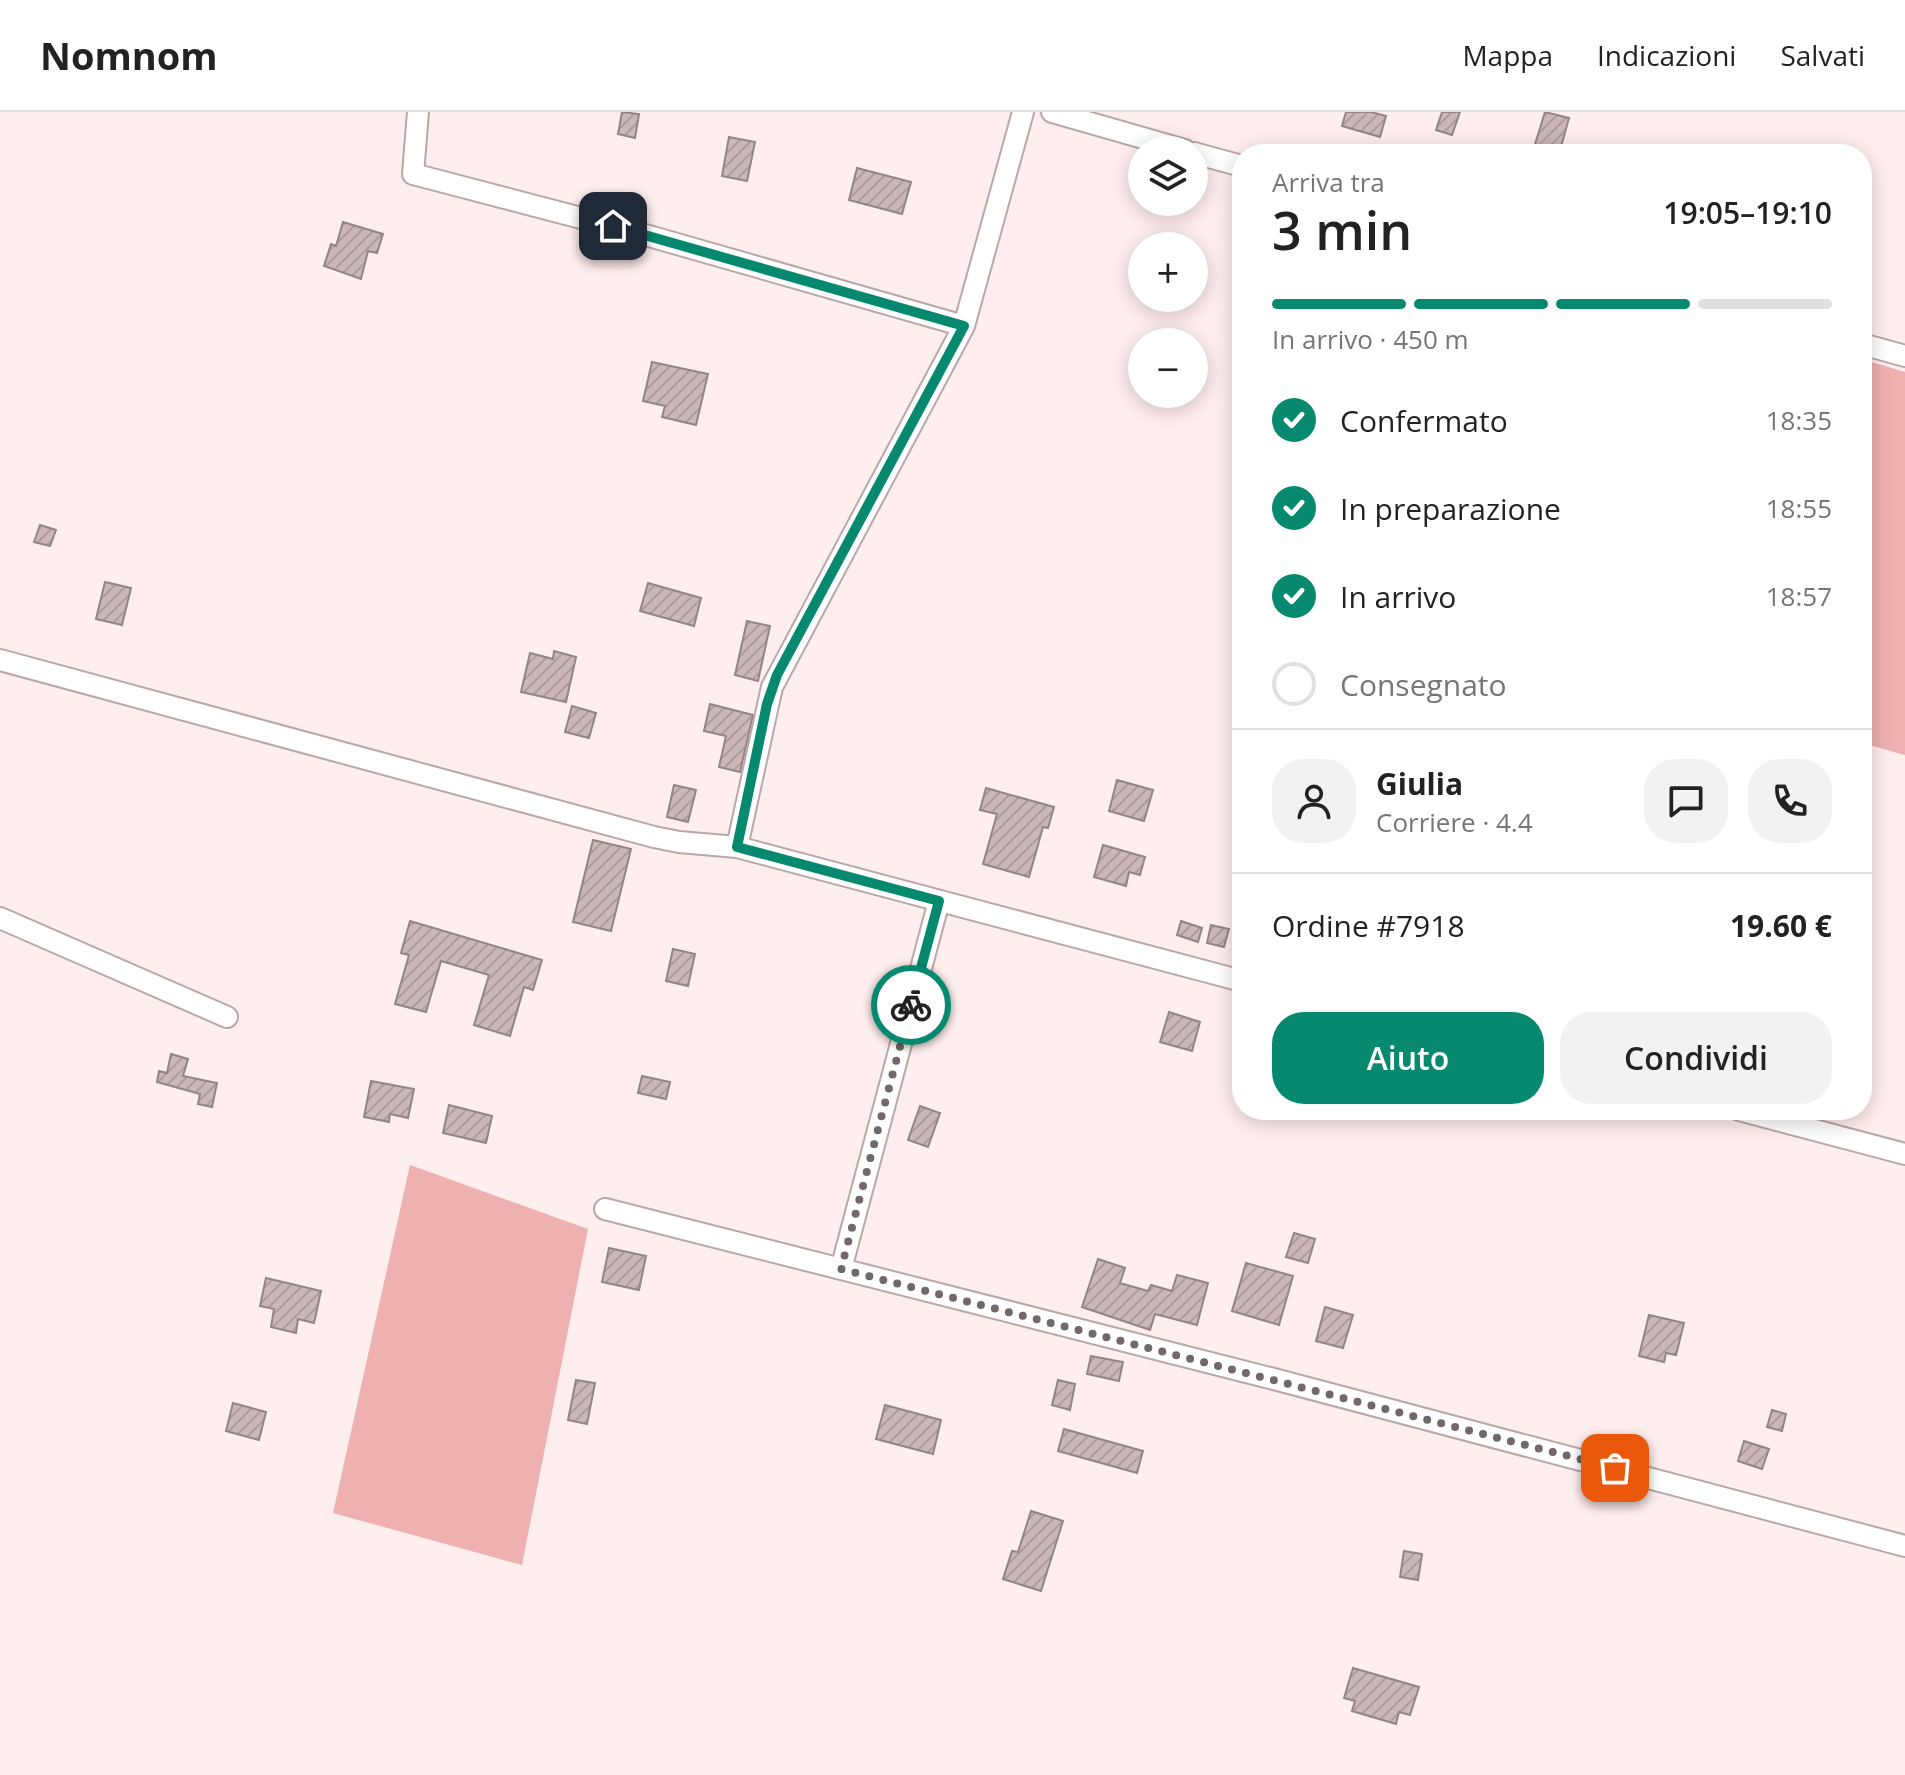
<!DOCTYPE html>
<html lang="it">
<meta charset="utf-8">
<style>
:root{--surface:#fff;--page:#f2f2f2;--text:#222;--muted:#767676;--line:#e0e0e0;--accent:#06896e}
body{margin:0;font-family:"Open Sans",sans-serif;background:var(--page);color:var(--text);height:100vh;display:flex;flex-direction:column;font-size:30px;white-space:nowrap}
*{box-sizing:border-box;margin:0}
p{font-size:26px;color:var(--muted)}
.icon{flex:none;width:44px;height:44px;fill:none;stroke:currentColor;stroke-width:2;stroke-linecap:round;stroke-linejoin:round}
.map{position:relative;flex:1;overflow:hidden}
.drawer{position:absolute;left:1232px;top:32px;width:640px;height:976px;display:flex;flex-direction:column;background:var(--surface);border-radius:32px;box-shadow:0 4px 20px #0003}
.drawer>*{flex:none}
.tools{position:absolute;left:1128px;top:24px;display:grid;gap:16px}
.tools a{display:grid;place-items:center;width:80px;height:80px;border-radius:50%;background:var(--surface);box-shadow:0 4px 20px #0003;font-size:40px}
.pin{position:absolute;display:grid;place-items:center;width:68px;height:68px;color:#fff;margin:-34px;border-radius:16px;box-shadow:0 4px 12px #0006}
.courier{position:absolute;display:grid;place-items:center;width:80px;height:80px;margin:-40px;border:6px solid #06896e;border-radius:50%;background:#fff;color:#222;box-shadow:0 2px 10px #0007}
.head em{font-style:normal;font-weight:600}
.head div{display:flex;flex-direction:column-reverse}
.head{display:flex;align-items:center;justify-content:space-between;height:136px;padding:0 40px}
h1{font-size:52px;font-weight:600;line-height:60px}
.bar{display:grid;grid-template-columns:repeat(4,1fr);gap:12px 8px;align-content:center;height:96px;padding:0 40px}
.bar i{height:10px;border-radius:6px;background:var(--line)}
.bar .current{background:var(--accent)}
.bar p{grid-column:span 4}
.line{display:flex;align-items:center;gap:20px;padding:0 40px;border-top:2px solid var(--line)}
.line div{flex:1}
.round{display:grid;place-items:center;flex:none;width:84px;height:84px;border-radius:32px;background:var(--page)}
ol{padding:0 40px;list-style:none}
li{display:flex;align-items:center;gap:24px;height:88px}
li p{margin-inline-start:auto}
li .icon{padding:8px;border-radius:50%;background:var(--accent);color:#fff;stroke-width:4}
li:last-child{color:var(--muted)}
li i{width:44px;height:44px;border:4px solid var(--line);border-radius:50%}
.button{display:flex;gap:16px;margin-top:auto;padding:16px 40px}
.button a{flex:1;height:92px;border-radius:32px;background:var(--accent);color:#fff;font-size:32px;font-weight:600;line-height:92px;text-align:center}
.button a+a{background:var(--page);color:var(--text)}
header{display:flex;align-items:center;gap:48px;box-sizing:border-box;height:112px;padding:0 40px;background:var(--surface);border-bottom:2px solid var(--line)}
header strong{font-size:38px}
nav{display:flex;gap:44px;margin-inline-start:auto;font-size:28px}
.map>svg:first-child{display:block}
.green{fill:#eeb1b0}
.building{fill:url(#building-hatch);stroke:#968484;stroke-width:2}
.lines{fill:none;stroke-linecap:round;stroke-linejoin:round}
.minor-casing{stroke:#baa7a7;stroke-width:24}
.minor{stroke:#fff;stroke-width:20}
.done{stroke:#726868;stroke-width:8;stroke-dasharray:0 14.4}
.route{stroke:#06896e;stroke-width:10}
</style>
<header>
<strong>Nomnom</strong>
<nav><a>Mappa</a><a>Indicazioni</a><a>Salvati</a></nav>
</header>
<div class="map">
<svg width="1905" height="1663" viewBox="0 0 1905 1663">
<defs>
<pattern id="building-hatch" width="6" height="6" patternUnits="userSpaceOnUse" patternTransform="scale(2)"><rect width="6" height="6" fill="#cab7b6"/><path d="M-1 1l2-2M0 6l6-6M5 7l2-2" fill="none" stroke="#ae9d9c"/></pattern>
</defs>
<rect width="100%" height="100%" fill="#feeeed"/>
<path class="green" d="M1862,247l43,13v383l-43,-12z
M410,1053l178,64 -66,336 -189,-52z"/>
<path class="building" d="M622,0l17,2 -4,24 -17,-4z
M1346,0h25l15,4 -6,21 -38,-11z
M1442,0h18l-8,23 -16,-5z
M1545,0l24,6 -10,36h-27z
M729,25l26,5 -8,39 -25,-5z
M857,56l54,14 -9,32 -53,-14z
M343,110l40,12 -6,19 -9,-2 -7,28 -37,-13 7,-22 5,2z
M652,250l56,12 -12,51 -34,-8 3,-11 -22,-5z
M40,413l16,5 -6,16 -16,-4z
M105,470l26,6 -9,37 -26,-6z
M648,471l53,15 -7,28 -54,-15z
M747,509l23,5 -12,55 -23,-6z
M554,539l22,6 -10,45 -45,-10 9,-39 23,6z
M710,592l43,11 -13,57 -21,-5 7,-31 -22,-5z
M572,594l24,7 -7,25 -24,-6z
M1117,668l36,10 -9,31 -35,-10z
M674,673l22,5 -8,32 -21,-5z
M986,676l68,19 -6,21 -5,-1 -14,50 -46,-13 14,-50 -17,-4z
M593,728l38,9 -20,82 -38,-9z
M1103,733l42,12 -5,18 -11,-3 -3,14 -32,-9z
M410,809l132,39 -9,30 -9,-3 -14,49 -36,-11 15,-50 -48,-14 -15,51 -31,-8 14,-49 -8,-2z
M1181,809l21,7 -4,14 -21,-7z
M1211,813l18,4 -5,18 -17,-4z
M673,837l22,5 -7,32 -22,-5z
M1169,900l31,10 -8,29 -32,-9z
M171,942l17,5 -5,17 34,7 -5,24 -14,-3 2,-10 -43,-12 2,-11 8,2z
M642,964l28,6 -4,17 -28,-6z
M371,969l43,8 -6,29 -18,-4 -1,8 -25,-5z
M449,993l43,11 -6,27 -43,-10z
M920,994l20,7 -12,34 -20,-7z
M1294,1121l21,6 -7,24 -22,-6z
M609,1136l37,8 -7,34 -37,-8z
M1098,1147l27,9 -5,15 28,8 3,-6 21,6 5,-16 31,8 -11,42 -42,-11 -5,16 -68,-23z
M1246,1151l47,13 -14,49 -47,-14z
M266,1166l55,13 -7,32 -16,-4 -2,14 -25,-6 3,-18 -14,-3z
M1325,1195l28,8 -10,33 -27,-7z
M1649,1203l35,8 -8,32 -10,-2 -2,9 -25,-6z
M1091,1244l32,6 -4,19 -32,-7z
M576,1268l19,3 -8,41 -19,-4z
M1058,1268l17,4 -5,26 -18,-5z
M233,1291l33,9 -7,28 -33,-9z
M885,1293l56,15 -8,34 -57,-15z
M1772,1298l14,4 -4,17 -15,-4z
M1064,1317l79,22 -6,22 -79,-22z
M1744,1329l25,8 -7,20 -24,-8z
M1031,1399l32,10 -22,70 -38,-12 9,-28 6,1z
M1404,1439l18,3 -4,26 -18,-3z
M1353,1556l66,19 -9,28 -11,-3 -3,12 -44,-13 3,-10 -11,-3z"/>
<g class="lines">
<g class="minor-casing">
<path id="minor" d="M418,0l-5,62 229,60 322,92
M1052,0l133,38
M1194,41l48,13
M1862,232l43,12
M0,548l654,177 25,5 58,5 505,134
M737,735l35,-160 192,-361 59,-214
M0,806l227,99
M1739,998l166,44
M605,1097l665,169 635,168
M841,1157l98,-368"/>
</g>
<use href="#minor" class="minor"/>
</g>
<g class="lines">
<path class="done" d="M911,893l-70,264 774,199"/>
<path class="route" d="M613,114l351,100 -187,349 -10,29 -30,143 202,54 -28,104"/>
</g>
</svg>
<div class="tools">
<a><svg class="icon" aria-label="layers" viewBox="0 0 24 24"><path d="M12 4l9 5-9 5-9-5zM3 14l9 5 9-5"/></svg></a>
<a>+</a>
<a>−</a>
</div>
<div class="pin" style="left:1615px;top:1356px;background:#ea580c"><svg class="icon" aria-label="bag" viewBox="0 0 24 24"><path d="M5 8h14l-1 12H6zM9 8a3 3 0 0 1 6 0"/></svg></div>
<div class="pin" style="left:613px;top:114px;background:#1f2937"><svg class="icon" aria-label="home" viewBox="0 0 24 24"><path d="M3 11l9-7 9 7M6 9v11h12V9"/></svg></div>
<div class="courier" style="left:911px;top:893px"><svg class="icon" aria-label="bike" viewBox="0 0 24 24"><circle cx="6" cy="16" r="4"/><circle cx="18" cy="16" r="4"/><path d="M6 16l4-8h5l3 8M10 8l3 8H6M13 5h3"/></svg></div>
<section class="drawer">
<div class="head"><div><h1>3 min</h1><p>Arriva tra</p></div><em>19:05–19:10</em></div>
<div class="bar"><i class="current"></i><i class="current"></i><i class="current"></i><i></i><p>In arrivo · 450 m</p></div>
<ol>
<li><svg class="icon" aria-label="check" viewBox="0 0 24 24"><path d="M5 12l5 5 9-10"/></svg>Confermato<p>18:35</p></li>
<li><svg class="icon" aria-label="check" viewBox="0 0 24 24"><path d="M5 12l5 5 9-10"/></svg>In preparazione<p>18:55</p></li>
<li><svg class="icon" aria-label="check" viewBox="0 0 24 24"><path d="M5 12l5 5 9-10"/></svg>In arrivo<p>18:57</p></li>
<li><i></i>Consegnato</li>
</ol>
<div class="line" style="height:144px"><a class="round"><svg class="icon" aria-label="person" viewBox="0 0 24 24"><circle cx="12" cy="8" r="4"/><path d="M4 21q1-7 8-7t8 7"/></svg></a><div><b>Giulia</b><p>Corriere · 4.4</p></div><a class="round"><svg class="icon" aria-label="chat" viewBox="0 0 24 24"><path d="M4 5h16v11H9l-5 4z"/></svg></a><a class="round"><svg class="icon" aria-label="phone" viewBox="0 0 24 24"><path d="M5 4h4l2 5-3 2q2 4 5 5l2-3 5 2v4C11 20 4 13 5 4z"/></svg></a></div>
<div class="line" style="height:104px"><div>Ordine #7918</div><b>19.60 €</b></div>
<div class="button"><a>Aiuto</a><a>Condividi</a></div>
</section>
</div>
